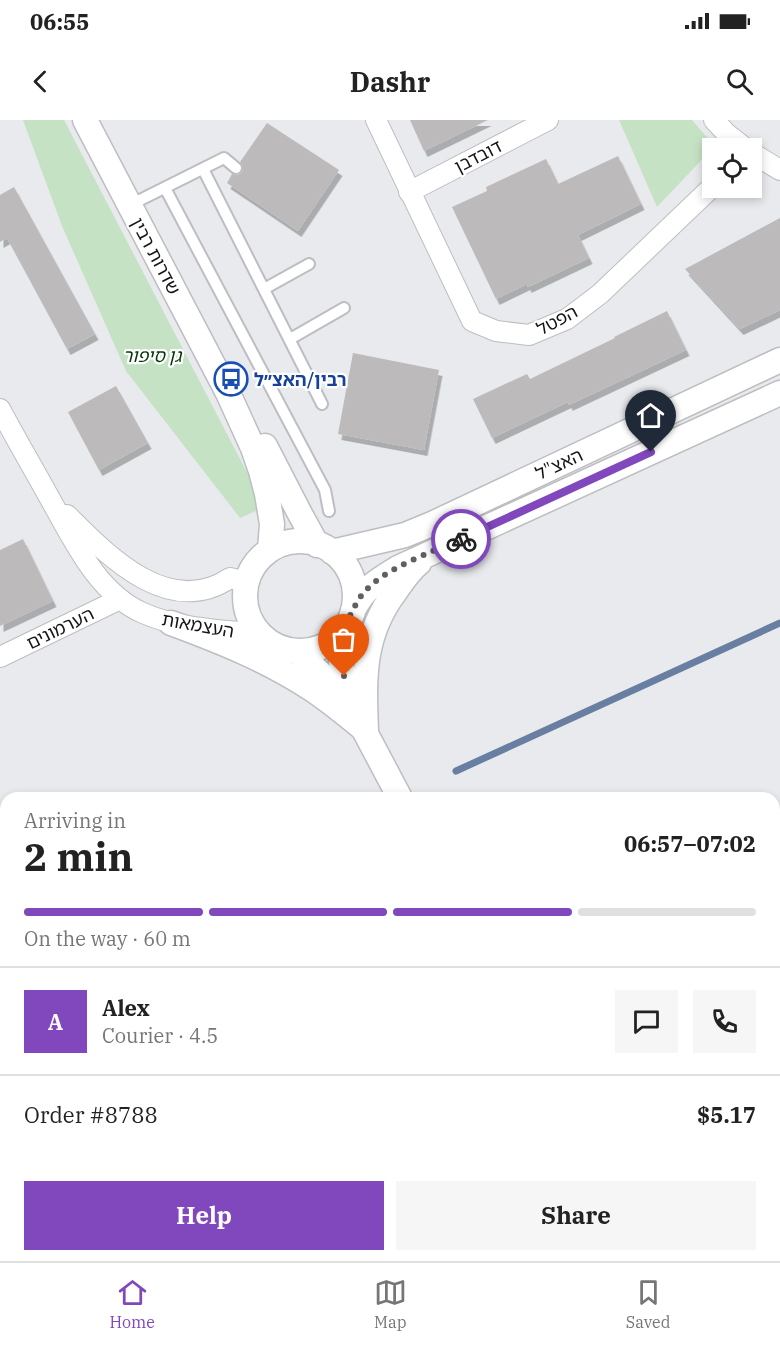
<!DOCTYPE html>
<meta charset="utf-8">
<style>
:root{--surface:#fff;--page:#f6f6f6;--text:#222;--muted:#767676;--line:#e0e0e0;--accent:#8147bd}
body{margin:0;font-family:"IBM Plex Serif","Noto Sans Hebrew",serif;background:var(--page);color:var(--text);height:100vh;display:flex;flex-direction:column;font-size:22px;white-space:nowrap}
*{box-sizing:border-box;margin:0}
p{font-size:20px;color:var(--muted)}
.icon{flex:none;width:33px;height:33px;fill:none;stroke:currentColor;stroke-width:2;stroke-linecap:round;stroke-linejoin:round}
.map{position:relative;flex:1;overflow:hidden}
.panel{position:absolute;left:0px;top:672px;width:780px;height:470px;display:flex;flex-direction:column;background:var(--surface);border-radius:18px 18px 0 0;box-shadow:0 3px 9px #0003}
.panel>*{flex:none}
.controls{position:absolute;left:702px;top:18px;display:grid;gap:12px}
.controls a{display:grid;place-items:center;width:60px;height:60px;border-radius:0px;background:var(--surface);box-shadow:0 3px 9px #0003;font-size:30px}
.pin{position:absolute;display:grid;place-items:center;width:51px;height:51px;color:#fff;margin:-62px -26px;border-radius:50% 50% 50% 0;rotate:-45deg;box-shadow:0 0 6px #0007}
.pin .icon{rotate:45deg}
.courier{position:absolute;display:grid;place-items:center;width:60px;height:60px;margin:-30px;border:4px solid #8147bd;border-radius:50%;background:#fff;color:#222;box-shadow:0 2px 8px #0007}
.overview em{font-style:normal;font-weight:700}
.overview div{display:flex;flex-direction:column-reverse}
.overview{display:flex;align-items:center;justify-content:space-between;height:102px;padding:0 24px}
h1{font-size:39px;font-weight:700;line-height:45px}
.bar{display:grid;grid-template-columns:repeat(4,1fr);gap:9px 6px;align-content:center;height:72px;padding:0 24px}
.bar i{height:8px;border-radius:4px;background:var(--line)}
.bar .selected{background:var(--accent)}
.bar p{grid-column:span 4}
.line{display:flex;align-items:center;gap:15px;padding:0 24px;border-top:2px solid var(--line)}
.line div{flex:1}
.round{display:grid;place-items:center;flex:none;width:63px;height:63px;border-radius:0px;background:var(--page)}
.primary-button{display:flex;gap:12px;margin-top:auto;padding:12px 24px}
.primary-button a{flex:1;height:69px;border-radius:0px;background:var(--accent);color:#fff;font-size:24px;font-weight:700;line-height:69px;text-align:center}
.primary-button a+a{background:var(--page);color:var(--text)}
.status{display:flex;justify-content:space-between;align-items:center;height:42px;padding:0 30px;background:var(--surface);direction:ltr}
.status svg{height:16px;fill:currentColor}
header{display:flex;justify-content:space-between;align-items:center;height:78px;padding:0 24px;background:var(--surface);font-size:27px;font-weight:700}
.tab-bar{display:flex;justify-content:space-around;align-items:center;height:84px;border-top:2px solid var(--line);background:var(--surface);font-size:16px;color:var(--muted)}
.tab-bar a{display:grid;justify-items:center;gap:3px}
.tab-bar .selected{color:var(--accent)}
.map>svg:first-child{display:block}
.green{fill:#c6e2c4}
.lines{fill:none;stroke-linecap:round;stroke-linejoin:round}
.stream{stroke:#687fa1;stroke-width:7}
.building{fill:#bdbabc;filter:url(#shadow)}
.service-casing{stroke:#bdbec1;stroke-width:14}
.minor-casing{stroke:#bdbec1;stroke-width:22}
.tertiary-casing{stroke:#bdbec1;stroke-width:27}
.service{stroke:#fff;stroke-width:10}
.minor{stroke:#fff;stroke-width:20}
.tertiary{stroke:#fff;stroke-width:24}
.done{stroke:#5f6061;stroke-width:6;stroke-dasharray:0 10.8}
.route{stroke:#8147bd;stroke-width:8}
.labels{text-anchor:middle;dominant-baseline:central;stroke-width:4.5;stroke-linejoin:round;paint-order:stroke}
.street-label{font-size:18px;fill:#151516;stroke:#fff}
.park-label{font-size:18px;font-style:italic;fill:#083608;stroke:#fff}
.transit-label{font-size:18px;font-weight:bold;fill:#164399;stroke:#fff;text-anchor:start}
</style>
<div class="status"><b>06:55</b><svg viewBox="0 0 49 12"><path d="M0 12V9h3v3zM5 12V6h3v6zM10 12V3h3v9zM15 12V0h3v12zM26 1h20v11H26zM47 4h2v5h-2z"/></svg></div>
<header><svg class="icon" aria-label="back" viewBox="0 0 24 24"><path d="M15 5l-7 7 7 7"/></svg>Dashr<svg class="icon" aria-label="search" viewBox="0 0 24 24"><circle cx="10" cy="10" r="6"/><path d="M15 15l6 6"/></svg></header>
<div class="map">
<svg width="780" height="1141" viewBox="0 0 780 1141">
<defs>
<filter id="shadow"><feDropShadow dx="3.5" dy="6" stdDeviation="0" flood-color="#0004"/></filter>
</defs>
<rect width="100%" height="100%" fill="#e8eaed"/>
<path class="green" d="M23,0h41l201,387 -25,11 -114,-147 -64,-145z
M619,0h73l18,21 1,9 -54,57z"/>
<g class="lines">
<path class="stream" d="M456,651l324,-148"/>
</g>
<path class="building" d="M410,0h78l-64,31z
M267,3l72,47 -41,61 -71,-48 5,-9 6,1 4,-3 1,-6 -3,-4z
M618,36l23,48 -63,31 11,23 -61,29 -1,-3 -31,15 -44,-92 35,-16 -1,-4 60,-28 12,25z
M14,67l81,147 -28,15 -60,-111 -7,4v-47z
M780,98v92l-40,19 -55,-60z
M667,191l19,39 -117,55 -1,-3 -76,36 -19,-39 54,-25 3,5 85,-41 -1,-1z
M353,233l86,17 -15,80 -86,-16z
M116,266l32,57 -49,27 -31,-58z
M23,419l30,62 -53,25v-76z"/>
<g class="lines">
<g class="service-casing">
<path id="service" d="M203,49l119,235
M165,68l160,302 4,21
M130,85l94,-47 12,10
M264,169l45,-25
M290,219l54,-31"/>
</g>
<g class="minor-casing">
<path id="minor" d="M376,0l96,201 24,10 33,4 38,-16 33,-25 112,-107
M714,0l13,14 18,14
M752,33l28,17
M409,72l139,-72
M0,289c16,30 33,59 49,88 24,42 48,96 94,116 36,16 79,17 117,21
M67,395c41,41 102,104 163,63l17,4
M0,537l120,-58"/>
</g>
<g class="tertiary-casing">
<path id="tertiary" d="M85,0l143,273 25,55 8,23 6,23 5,30 -2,26
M265,326l34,66 18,33
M245 476a55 55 0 1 1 110 0a55 55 0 1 1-110 0Z
M332,432l73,-17 29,-12 346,-163
M353,490c13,-23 22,-28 45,-42l382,-175
M171,503c49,18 96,37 139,65 20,13 38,28 56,43
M338,516l5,40 8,26
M297,531l29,28 29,34 45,85
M366,611c-2,-52 -4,-95 29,-139 7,-10 14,-21 24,-29
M752,1136l5,5"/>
</g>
<use href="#service" class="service"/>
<use href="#minor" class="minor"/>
<use href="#tertiary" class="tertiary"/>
</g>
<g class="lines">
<path class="done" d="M344,556l-6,-40c10,-13 14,-27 23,-40 20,-27 71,-44 100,-57"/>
<path class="route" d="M461,419l190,-87"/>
</g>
<defs>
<g id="bus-ring" transform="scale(1.725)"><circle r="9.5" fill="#fff" stroke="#1a4fb4" stroke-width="1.5"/><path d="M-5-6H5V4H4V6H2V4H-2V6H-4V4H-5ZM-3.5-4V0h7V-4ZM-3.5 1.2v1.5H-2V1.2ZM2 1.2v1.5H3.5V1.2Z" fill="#1a4fb4"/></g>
</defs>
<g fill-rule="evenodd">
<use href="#bus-ring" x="231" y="259"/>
</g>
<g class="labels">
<g class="street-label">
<text transform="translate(478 36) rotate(-27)">דובדבן</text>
<text transform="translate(156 136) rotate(62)">שדרות רבין</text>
<text transform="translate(557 200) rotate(-28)">הפטל</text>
<text transform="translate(559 344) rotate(-25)">האצ"ל</text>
<text transform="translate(198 505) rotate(10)">העצמאות</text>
<text transform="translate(60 508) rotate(-26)">הערמונים</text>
</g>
<g class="park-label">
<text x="152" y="235">גן סיפור</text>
</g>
<g class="transit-label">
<text x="254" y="259">רבין/האצ״ל</text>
</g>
</g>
</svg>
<div class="controls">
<a><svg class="icon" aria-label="locate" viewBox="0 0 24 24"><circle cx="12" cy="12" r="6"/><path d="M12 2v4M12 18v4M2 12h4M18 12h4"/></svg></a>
</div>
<div class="pin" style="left:344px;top:556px;background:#ea580c"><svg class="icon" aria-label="bag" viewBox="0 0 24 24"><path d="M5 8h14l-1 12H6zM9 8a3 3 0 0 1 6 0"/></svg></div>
<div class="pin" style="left:651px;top:332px;background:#1f2937"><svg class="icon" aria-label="home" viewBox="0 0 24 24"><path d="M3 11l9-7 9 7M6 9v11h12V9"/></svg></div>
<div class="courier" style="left:461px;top:419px"><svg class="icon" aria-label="bike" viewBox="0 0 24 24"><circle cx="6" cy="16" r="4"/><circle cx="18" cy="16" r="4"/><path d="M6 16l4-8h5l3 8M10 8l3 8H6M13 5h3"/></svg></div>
<section class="panel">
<div class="overview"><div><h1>2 min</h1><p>Arriving in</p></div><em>06:57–07:02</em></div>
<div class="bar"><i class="selected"></i><i class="selected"></i><i class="selected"></i><i></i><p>On the way · 60 m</p></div>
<div class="line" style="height:108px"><b class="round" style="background:var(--accent);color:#fff">A</b><div><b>Alex</b><p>Courier · 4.5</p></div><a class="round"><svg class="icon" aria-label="chat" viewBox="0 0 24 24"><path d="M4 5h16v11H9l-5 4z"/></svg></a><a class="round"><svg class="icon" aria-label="phone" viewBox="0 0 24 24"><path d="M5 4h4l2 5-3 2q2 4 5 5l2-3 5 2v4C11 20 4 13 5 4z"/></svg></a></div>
<div class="line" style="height:78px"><div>Order #8788</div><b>$5.17</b></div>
<div class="primary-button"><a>Help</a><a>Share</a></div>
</section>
</div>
<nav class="tab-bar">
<a class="selected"><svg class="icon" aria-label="home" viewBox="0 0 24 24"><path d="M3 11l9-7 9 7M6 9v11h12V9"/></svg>Home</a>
<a><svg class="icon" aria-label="map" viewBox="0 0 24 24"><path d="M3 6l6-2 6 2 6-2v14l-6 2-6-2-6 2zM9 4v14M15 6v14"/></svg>Map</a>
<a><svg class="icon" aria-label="saved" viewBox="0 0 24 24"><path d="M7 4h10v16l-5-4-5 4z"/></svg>Saved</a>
</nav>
